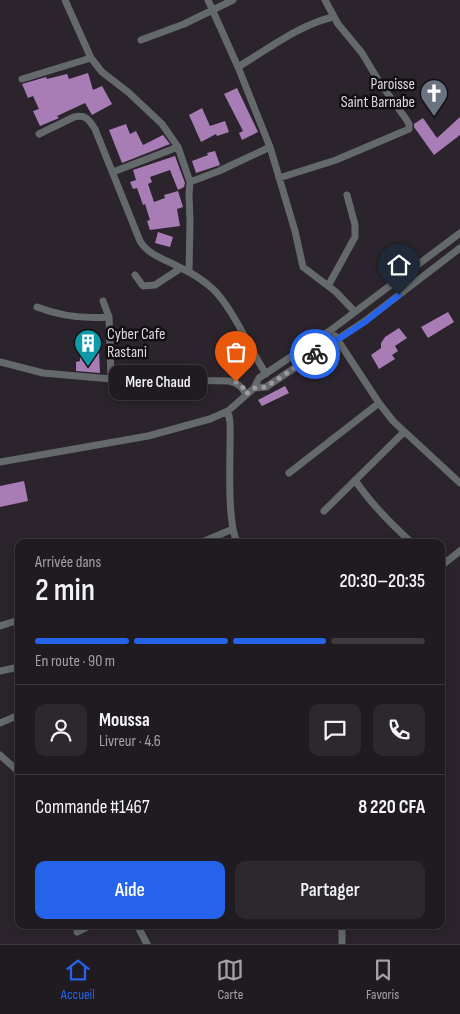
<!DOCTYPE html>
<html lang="fr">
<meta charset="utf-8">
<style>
:root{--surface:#201b21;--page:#2d282e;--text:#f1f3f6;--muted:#a2a1a5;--line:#3d393f;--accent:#2563eb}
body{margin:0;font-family:"Sofia Sans Condensed",sans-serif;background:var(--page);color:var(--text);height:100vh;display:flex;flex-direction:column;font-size:19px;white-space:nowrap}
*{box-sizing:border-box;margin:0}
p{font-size:16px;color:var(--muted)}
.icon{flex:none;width:28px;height:28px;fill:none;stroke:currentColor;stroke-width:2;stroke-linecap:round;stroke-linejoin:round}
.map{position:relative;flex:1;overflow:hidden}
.drawer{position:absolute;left:15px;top:539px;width:430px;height:390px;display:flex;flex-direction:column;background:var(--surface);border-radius:10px;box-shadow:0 2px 12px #0003,0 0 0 1px var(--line)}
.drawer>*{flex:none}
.pin{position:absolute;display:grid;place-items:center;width:42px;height:42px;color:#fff;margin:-51px -21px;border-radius:50% 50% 50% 0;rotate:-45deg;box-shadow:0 0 5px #0007}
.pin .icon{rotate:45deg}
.courier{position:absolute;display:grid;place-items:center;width:50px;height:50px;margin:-25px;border:4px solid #2563eb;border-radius:50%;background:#fff;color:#222;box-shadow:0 1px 6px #0007}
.bubble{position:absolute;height:35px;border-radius:10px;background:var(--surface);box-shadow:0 2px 12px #0003,0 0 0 1px var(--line);font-size:16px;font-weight:600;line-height:35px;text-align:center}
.summary em{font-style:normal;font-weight:600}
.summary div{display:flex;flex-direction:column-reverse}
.summary{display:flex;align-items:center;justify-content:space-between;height:85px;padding:0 20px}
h1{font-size:32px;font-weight:600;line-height:38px}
.bar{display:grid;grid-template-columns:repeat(4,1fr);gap:8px 5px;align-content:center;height:60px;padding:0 20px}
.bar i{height:6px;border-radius:4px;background:var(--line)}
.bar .selected{background:var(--accent)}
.bar p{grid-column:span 4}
.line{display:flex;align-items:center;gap:12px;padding:0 20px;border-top:1px solid var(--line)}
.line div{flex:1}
.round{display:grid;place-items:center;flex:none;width:52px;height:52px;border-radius:10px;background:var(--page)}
.cta{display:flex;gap:10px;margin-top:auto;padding:10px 20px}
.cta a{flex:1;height:58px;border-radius:10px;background:var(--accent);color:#fff;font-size:20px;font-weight:600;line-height:58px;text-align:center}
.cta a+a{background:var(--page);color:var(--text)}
.tab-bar{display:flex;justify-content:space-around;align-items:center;height:70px;border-top:1px solid var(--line);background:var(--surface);font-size:14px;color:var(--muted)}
.tab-bar a{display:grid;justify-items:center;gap:2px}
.tab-bar .selected{color:var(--accent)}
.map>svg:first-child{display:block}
.building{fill:#a87db5}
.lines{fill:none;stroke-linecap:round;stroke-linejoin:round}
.minor{stroke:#646a6b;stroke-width:7}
.done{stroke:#9f9aa0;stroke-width:5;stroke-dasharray:0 9}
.route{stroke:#2563eb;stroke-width:6}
.labels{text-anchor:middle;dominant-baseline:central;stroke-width:5;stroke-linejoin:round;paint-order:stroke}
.poi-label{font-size:16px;fill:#ddd9de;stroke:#110f12;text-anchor:end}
</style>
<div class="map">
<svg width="460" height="944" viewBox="0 0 460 944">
<rect width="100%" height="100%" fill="#2b242c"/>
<path class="building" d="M88,73l5,17 9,-4 10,18 -20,11 -7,-12 -28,13 2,2 -19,8 -7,-15 6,-2 -6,-13 -5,2 -6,-14 24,-7 1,2 20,-5 2,5z
M237,88l21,44 -16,8 -3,-7 4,-2 -19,-37z
M202,108l8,18 15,-5 4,11 -12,4 -1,-2 -15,8 -12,-27z
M460,117v18l-26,20 -20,-28v-3l9,-6 14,20z
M126,124l4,10 6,-3 7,14 20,-10 7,9 -48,19 -13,-33z
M215,151l5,14 -24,8 -4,-12 16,-6 -1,-2z
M175,156l10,27 -1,4 -6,3 -8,-20 -20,7 2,5 -4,2 6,18 11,-4 -1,-3 14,-4 5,16 -6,2 3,17 -30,4 -3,-9 3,-1 -5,-16 -2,1 -6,-17 -4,1 -3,-7 6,-2 -3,-10z
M158,232l15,5 -3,10 -15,-4z
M448,312l6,10 -26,16 -7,-11z
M399,328l8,10 -12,8 3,5 -6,4 3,4 -16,10 -8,-14 10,-7v-5l4,-6z
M99,351l1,22 -24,-2v-9l4,-1v-9z
M247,361l4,6 -13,4 1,3 -8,1 -2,-8z
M285,386l4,7 -27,13 -4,-6z
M24,481l4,20 -28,6v-21z"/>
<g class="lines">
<path class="minor" d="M65,0l26,58 11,14 26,20 34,32 16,23 12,35 -1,12 1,28 -1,50
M208,0l30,67 32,80 25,84 8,36 33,25 19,20
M141,40l43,-16 49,-24
M238,67c30,-18 61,-42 95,-50
M22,79l69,-21
M39,134l35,-17c12,-3 15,3 21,12l45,112c9,15 27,19 41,27 11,5 23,13 32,21 21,21 36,59 53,85
M113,172l65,-25
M279,178l57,-18 73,-31v-5l-3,-5 -26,-36 -18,-30 -24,-29 -13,-24
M190,182l29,-11 51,-24
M135,275l8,11 12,-1 26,-17
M328,286l27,-49v-12l-8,-30
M103,301l6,16 2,62
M37,307c23,9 48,12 72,10
M335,336l44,67 14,18 67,62
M0,362l43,11 68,6 118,2c9,2 13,6 17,13
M254,388l12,-1 99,-66 95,-73
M228,411l2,11c1,30 -4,97 7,120
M0,462l148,-26 62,-17 18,-8 26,-23 5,-10 72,-48 129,-97
M289,473l90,-70
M355,480c16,24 35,43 56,62
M324,511l80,-79
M202,542l31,-13
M441,566l19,-15
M0,626l19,-6
M0,671l19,-4
M0,723l19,-8
M0,755l19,17
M137,925l10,19
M77,932l14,-7
M342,944v-19"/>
</g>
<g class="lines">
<path class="done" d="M236,382l6,4 4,8 8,-6 12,-1 49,-33"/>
<path class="route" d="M315,354l50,-32 34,-27"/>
</g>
<defs>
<g id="church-pin" transform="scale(1.4375)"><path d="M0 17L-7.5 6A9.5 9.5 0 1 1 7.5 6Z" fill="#6b7280" stroke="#110f12"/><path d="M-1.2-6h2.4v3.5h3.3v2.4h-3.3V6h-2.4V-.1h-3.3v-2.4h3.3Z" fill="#fff"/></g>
<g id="building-pin" transform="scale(1.4375)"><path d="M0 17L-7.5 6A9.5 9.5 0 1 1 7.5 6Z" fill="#0f9aa8" stroke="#110f12"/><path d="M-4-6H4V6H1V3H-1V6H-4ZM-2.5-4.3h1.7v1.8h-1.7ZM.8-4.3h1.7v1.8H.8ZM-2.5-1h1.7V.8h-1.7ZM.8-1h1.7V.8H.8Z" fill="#fff"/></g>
</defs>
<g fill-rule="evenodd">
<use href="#church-pin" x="434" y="93"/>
<use href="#building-pin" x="88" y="343"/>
</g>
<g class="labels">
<g class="poi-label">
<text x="415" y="84">Paroisse<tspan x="415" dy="18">Saint Barnabe</tspan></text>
<text x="107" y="334" text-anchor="start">Cyber Cafe<tspan x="107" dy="18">Rastani</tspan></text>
</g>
</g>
</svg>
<div class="pin" style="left:236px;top:382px;background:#ea580c"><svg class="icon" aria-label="bag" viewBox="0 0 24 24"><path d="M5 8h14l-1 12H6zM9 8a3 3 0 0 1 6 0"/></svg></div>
<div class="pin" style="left:399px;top:295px;background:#1f2937"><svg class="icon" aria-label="home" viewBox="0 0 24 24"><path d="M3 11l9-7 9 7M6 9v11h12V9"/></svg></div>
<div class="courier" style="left:315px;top:354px"><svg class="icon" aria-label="bike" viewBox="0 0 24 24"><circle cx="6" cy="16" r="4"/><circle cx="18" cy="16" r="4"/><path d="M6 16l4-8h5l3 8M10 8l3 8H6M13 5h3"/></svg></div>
<div class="bubble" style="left:109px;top:365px;width:98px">Mere Chaud</div>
<section class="drawer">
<div class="summary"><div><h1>2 min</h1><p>Arrivée dans</p></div><em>20:30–20:35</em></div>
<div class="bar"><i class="selected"></i><i class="selected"></i><i class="selected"></i><i></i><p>En route · 90 m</p></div>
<div class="line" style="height:90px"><a class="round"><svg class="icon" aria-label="person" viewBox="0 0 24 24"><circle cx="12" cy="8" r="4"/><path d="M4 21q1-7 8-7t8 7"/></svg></a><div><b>Moussa</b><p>Livreur · 4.6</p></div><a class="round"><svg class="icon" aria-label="chat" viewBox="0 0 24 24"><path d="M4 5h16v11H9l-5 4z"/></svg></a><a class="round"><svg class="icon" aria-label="phone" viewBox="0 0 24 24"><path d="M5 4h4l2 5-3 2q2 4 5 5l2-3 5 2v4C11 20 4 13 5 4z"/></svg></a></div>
<div class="line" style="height:65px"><div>Commande #1467</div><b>8 220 CFA</b></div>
<div class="cta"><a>Aide</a><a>Partager</a></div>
</section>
</div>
<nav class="tab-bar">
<a class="selected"><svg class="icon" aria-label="home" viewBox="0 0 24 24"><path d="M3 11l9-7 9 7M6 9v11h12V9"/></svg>Accueil</a>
<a><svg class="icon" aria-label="map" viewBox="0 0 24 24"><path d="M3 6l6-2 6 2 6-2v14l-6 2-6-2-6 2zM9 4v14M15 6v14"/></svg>Carte</a>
<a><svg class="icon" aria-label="saved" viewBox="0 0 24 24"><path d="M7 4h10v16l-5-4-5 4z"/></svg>Favoris</a>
</nav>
